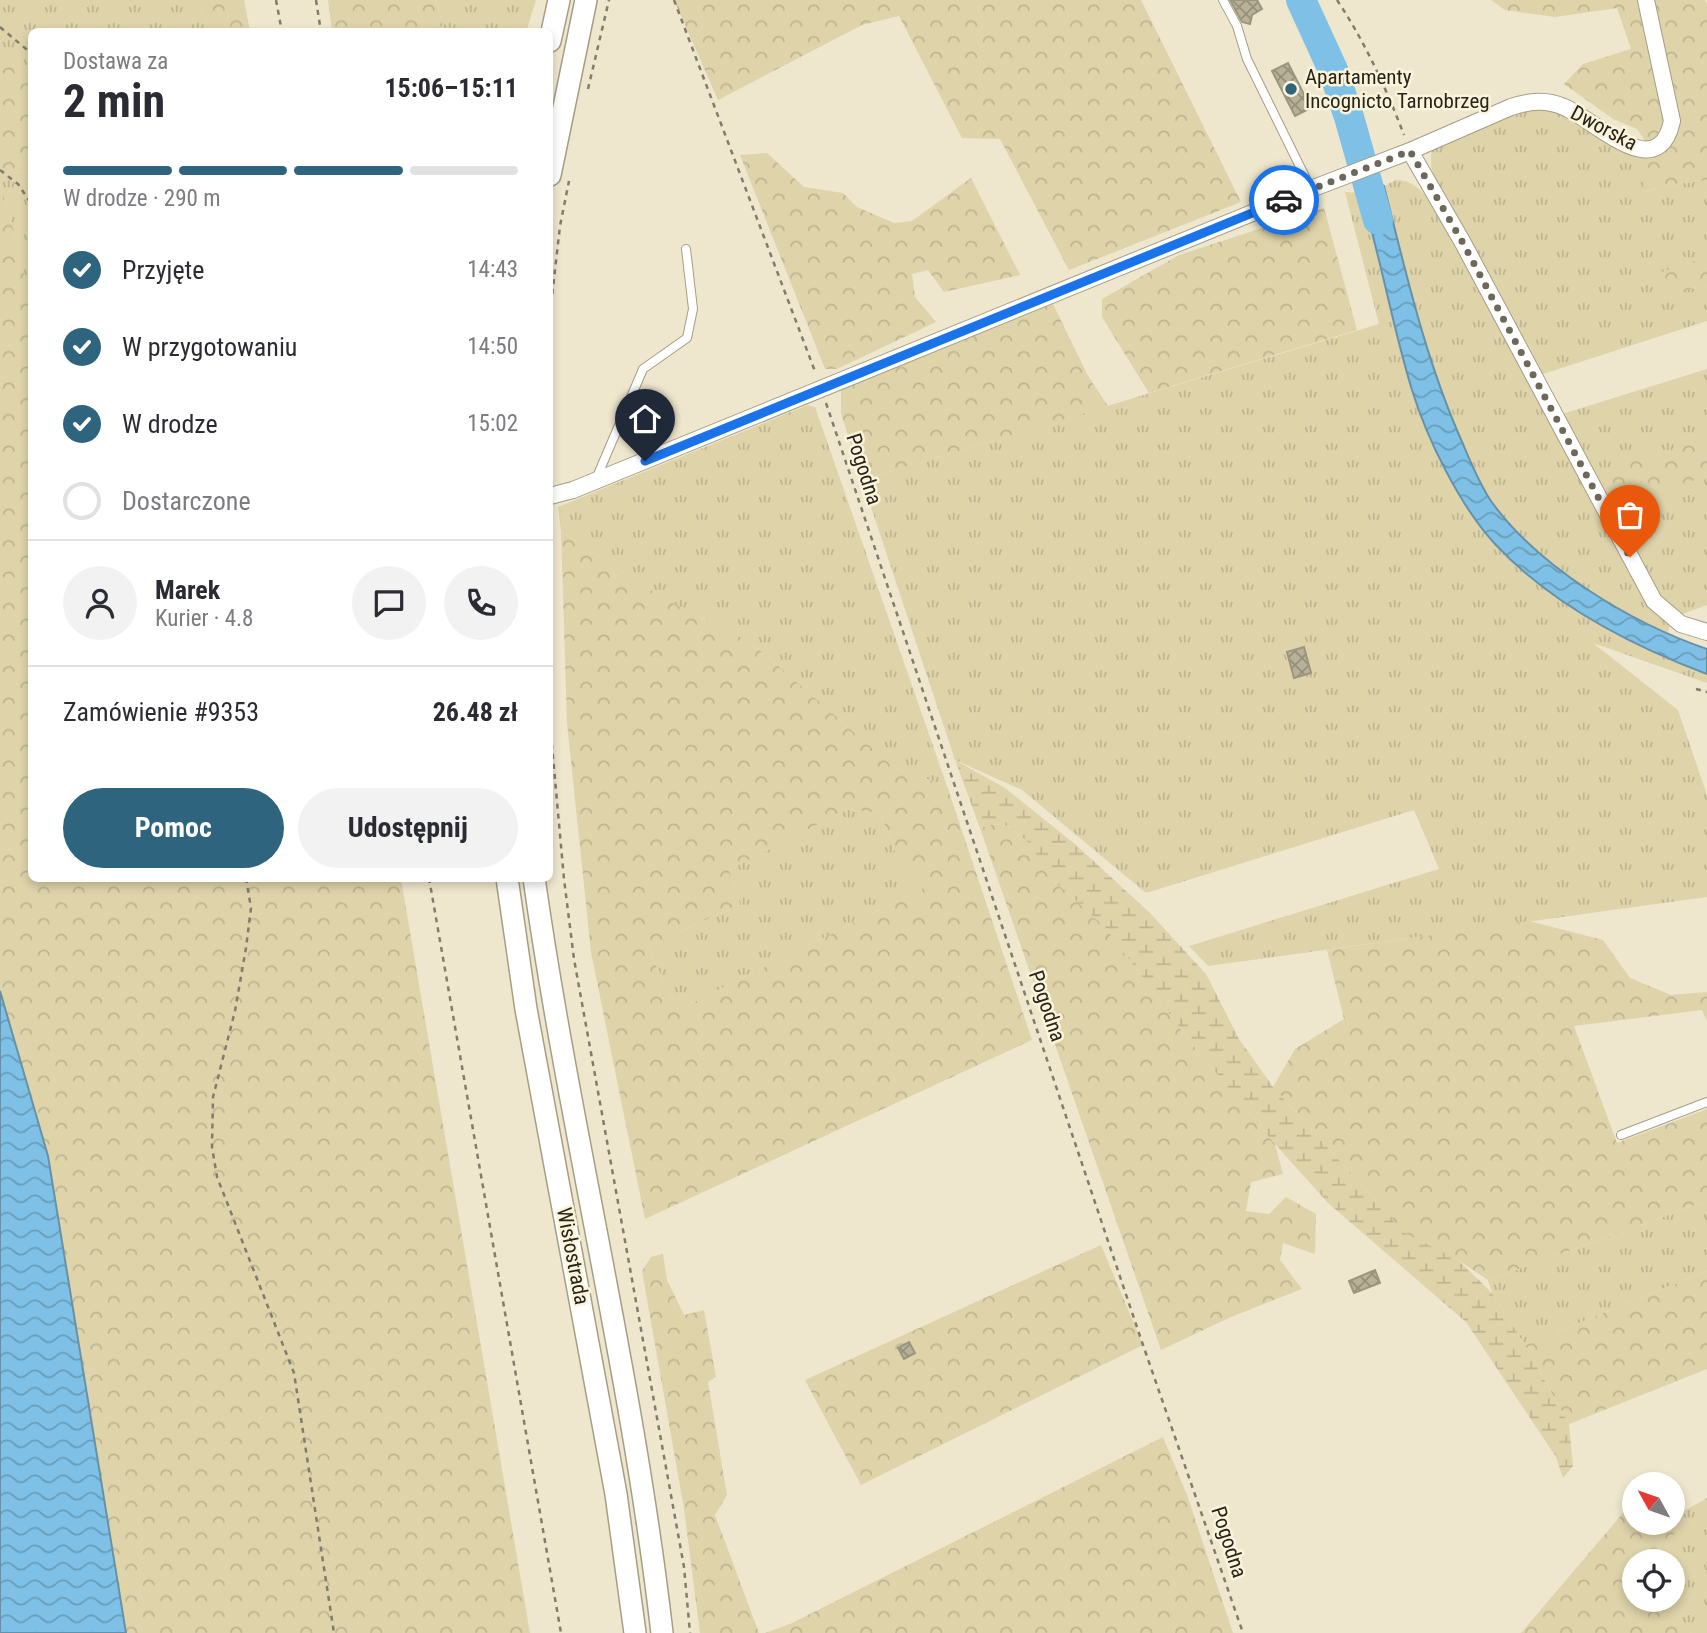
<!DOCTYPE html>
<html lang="pl">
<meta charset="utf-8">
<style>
:root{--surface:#fff;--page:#f2f2f3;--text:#2b2b33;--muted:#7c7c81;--line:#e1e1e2;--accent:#2f647f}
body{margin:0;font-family:"Roboto Condensed",sans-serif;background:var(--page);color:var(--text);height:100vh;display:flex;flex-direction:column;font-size:26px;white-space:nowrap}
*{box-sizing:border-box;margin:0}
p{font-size:23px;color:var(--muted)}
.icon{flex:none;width:38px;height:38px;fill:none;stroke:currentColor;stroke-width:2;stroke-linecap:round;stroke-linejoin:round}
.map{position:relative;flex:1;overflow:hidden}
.details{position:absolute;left:28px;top:28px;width:525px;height:854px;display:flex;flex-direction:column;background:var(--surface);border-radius:10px;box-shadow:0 4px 10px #0003}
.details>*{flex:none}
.needle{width:46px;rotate:310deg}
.fabs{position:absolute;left:1622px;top:1472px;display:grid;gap:14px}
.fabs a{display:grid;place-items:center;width:63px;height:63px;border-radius:50%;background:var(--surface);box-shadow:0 4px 10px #0003;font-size:35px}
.pin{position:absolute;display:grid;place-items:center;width:60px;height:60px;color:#fff;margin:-72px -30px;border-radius:50% 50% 50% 0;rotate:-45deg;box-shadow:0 0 7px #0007}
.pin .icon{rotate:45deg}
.courier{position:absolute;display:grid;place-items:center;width:70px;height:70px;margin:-35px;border:5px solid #1a73e8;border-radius:50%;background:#fff;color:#222;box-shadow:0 2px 9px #0007}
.overview em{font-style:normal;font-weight:700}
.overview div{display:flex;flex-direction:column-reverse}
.overview{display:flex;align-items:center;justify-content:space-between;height:119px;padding:0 35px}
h1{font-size:46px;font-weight:700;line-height:52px}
.bar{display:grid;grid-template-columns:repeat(4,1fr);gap:10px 7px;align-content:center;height:84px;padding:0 35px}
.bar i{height:9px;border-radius:5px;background:var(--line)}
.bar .current{background:var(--accent)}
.bar p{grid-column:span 4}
.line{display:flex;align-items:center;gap:18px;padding:0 35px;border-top:2px solid var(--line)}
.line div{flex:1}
.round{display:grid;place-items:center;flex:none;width:74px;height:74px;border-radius:37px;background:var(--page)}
ol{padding:0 35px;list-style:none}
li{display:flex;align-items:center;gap:21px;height:77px}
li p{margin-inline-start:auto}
li .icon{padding:7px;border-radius:50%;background:var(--accent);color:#fff;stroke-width:4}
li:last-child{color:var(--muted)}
li i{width:38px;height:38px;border:4px solid var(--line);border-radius:50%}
.action{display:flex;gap:14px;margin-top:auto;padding:14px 35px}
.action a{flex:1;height:80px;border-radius:42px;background:var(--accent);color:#fff;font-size:28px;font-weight:700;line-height:80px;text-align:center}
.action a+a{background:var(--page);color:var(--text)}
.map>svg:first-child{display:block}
.grass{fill:url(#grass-tufts)}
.forest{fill:url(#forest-crowns);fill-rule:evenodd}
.wetland{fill:url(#wetland-marsh)}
.water{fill:url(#water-waves);stroke:#6592a9;stroke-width:2}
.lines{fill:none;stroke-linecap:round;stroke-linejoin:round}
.river{stroke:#7fc1e6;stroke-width:30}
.building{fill:url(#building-cross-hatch);stroke:#9c967e;stroke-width:2}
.service-casing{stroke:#a59e86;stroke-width:10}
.minor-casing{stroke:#a59e86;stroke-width:18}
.secondary-casing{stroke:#a59e86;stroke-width:24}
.path{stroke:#817c6b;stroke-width:2.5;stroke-dasharray:5 5;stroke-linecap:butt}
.service{stroke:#fff;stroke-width:8}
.minor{stroke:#fff;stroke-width:16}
.secondary{stroke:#fff;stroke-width:21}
.done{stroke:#6d6859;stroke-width:7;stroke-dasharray:0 12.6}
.route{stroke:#1a73e8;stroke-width:9}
.poi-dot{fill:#2f647f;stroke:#fbf4db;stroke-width:2.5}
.labels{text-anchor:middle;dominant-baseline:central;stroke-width:5;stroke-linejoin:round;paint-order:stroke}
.poi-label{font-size:21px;fill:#27241b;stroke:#fbf4db;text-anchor:start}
.street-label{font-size:21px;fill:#27241b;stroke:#fbf4db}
</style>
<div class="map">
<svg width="1707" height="1633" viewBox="0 0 1707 1633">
<defs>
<pattern id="grass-tufts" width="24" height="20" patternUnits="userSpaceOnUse" patternTransform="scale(1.75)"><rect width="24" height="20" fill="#ded3a9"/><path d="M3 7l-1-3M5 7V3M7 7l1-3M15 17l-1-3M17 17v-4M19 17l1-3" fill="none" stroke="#beb591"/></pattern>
<pattern id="forest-crowns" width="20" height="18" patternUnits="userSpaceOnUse" patternTransform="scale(1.75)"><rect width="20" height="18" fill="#ded3a9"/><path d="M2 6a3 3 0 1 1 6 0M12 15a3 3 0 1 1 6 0" fill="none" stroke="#beb591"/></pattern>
<pattern id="wetland-marsh" width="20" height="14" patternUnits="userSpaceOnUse" patternTransform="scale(1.75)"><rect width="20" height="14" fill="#ded3a9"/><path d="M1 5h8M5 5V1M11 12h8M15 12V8" fill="none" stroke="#beb591"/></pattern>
<pattern id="water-waves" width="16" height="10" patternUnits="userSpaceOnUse" patternTransform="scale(1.75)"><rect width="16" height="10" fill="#7fc1e6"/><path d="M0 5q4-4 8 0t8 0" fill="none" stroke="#689dba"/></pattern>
<pattern id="building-cross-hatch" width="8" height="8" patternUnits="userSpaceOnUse" patternTransform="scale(1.75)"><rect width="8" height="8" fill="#b7b198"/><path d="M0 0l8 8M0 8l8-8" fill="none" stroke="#95907b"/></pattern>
</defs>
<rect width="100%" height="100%" fill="#eee7cd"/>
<path class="grass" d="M0,0h195l17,31 -180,1 -1,54 -31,-33z
M436,0h100l-10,32 -82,-1z
M1537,108l17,1 74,43 16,5v35l18,-6 45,-6v77l-47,16 15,19 32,-6v35l-167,54 -101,-185c-6,-15 -10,-25 -7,-41l87,-37z
M31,170v140l-15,-72 -16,-54v-8z
M1396,180c24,0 35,23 46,41l193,362 19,27 16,13 -2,10c-65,-29 -135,-72 -176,-132 -13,-17 -20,-37 -29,-57 -37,-82 -57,-171 -79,-258z
M1345,192l16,1c20,65 31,132 51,197 7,22 17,43 27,63 10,19 18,39 30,57 52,79 152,132 238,164v9l-114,-40 85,67 29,85v102l-499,69 -19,-20 250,-77 -25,-59 -268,83 -124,-103 -67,-30 -93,-280 517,-156z
M1707,369v236l-27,10 -15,-14 -12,-18 -91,-169z
M808,405l7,2 132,379 -51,-17 -144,-126 -91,-46 -100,-66 -3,-24z
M848,809l32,4 21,53 23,22 -246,122 -31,-63 93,-43 -11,-34z
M1707,1201v70l-182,74 -33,-52 -4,-13z
M1707,1498v135h-15l-28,-32v-1h9v-39h-7l1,-12 19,-39z"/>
<path class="forest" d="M195,0h49l6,31h-38z
M328,0h108l8,31h-112z
M674,0h467l100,202 -172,68 -69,-131 -38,-1 -63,-122 -37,9 -144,75z
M1491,0h214l2,4v176l-45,6 -19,6 1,-53 -7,-10 -24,-10 -49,-35 19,-20 48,-15 -14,-41 -62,9 -50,-7z
M0,53l32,33 -1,84 -31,6z
M767,153l37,34 39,6 14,14 37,16 18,-2 59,-43 49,97 -76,17 -16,-22 -16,4 3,23 21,25 -99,47h-12l-85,-214z
M0,184l16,54 16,72v568l369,1 129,754h-404l-78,-477 -48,-165z
M1324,208l33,122 -208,63 -47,-76v-18l77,-44z
M1707,257v29l-32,7 -16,-20z
M1052,302l36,74 20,30 -246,74 -21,-67v-24z
M1707,440v36l-69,23 -17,8 -11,-1 -15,-29 12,-9z
M561,531l100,66 91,46 144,126 51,17 85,254 -387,179 -54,-267 -24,-229zM848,809l32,4 21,53 23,22 -246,122 -31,-63 93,-43 -11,-34z
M994,824l15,2 20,17 23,36 54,49 82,111 87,105 8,30 -32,8 -5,29 23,3 17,-17 30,17 -1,40 -32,-11 -3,17 22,29 -71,28 -70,33 -181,-522z
M1529,921l74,19 27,38 41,17 36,-3v29l-5,-11 -128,16 43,117 90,-34v92l-219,79 -30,-20 -17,-6 -36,-21 -132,-146 22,-38 49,-30 -17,-69z
M1101,1245l42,100 -282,140 -56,-105z
M663,1254l4,26 17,35 20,-5 12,67 -8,5 19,113 -12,20 44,118h-59l-16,-124 -42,-238 9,-14z
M1707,1271v98l-138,55 -44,-79z
M1163,1437l24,58 46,138h-468l25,-9z
M1634,1500v22h39v-16l13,4 -19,39 -1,12h-32v39h30l28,33h-171z"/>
<path class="wetland" d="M955,760l50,28 20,16 51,41 74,68 56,61 33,65 34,48 132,146 53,27 34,33 33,52 44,79 4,42 -10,12 -7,-21 -90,-135 -138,-119 -53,-59 -87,-105 -82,-111 -54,-49 -23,-36 -20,-17 -15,-2 -14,4z"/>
<path class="water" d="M1373,181l11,5c22,87 42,176 79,258 8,19 16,39 28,57 47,66 140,122 216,148v25c-77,-29 -155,-69 -212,-130 -35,-38 -68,-105 -83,-154 -20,-65 -31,-132 -51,-197l6,-11z
M0,991l48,165 78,477h-126z"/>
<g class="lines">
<path class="river" d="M1301,0l32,70 16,47 29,103"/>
</g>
<path class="building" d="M1230,0h27l5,9 -10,6 -2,9 -8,-2z
M1288,63l23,45 -16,8 -23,-45z
M1304,647l7,26 -17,5 -7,-26z
M1375,1270l5,13 -26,10 -5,-12z
M909,1342l6,11 -11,6 -6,-11z"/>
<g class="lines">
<g class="service-casing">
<path id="service" d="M1223,0l14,26 10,33 64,130
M596,479l47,-110 44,-31 6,-29 -7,-60
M1621,1135l86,-33"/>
</g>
<g class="minor-casing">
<path id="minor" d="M1410,151l53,92 191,358 27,23 26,8
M550,496l23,-6 738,-301 99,-38 101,-44c19,-6 35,-8 53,0 30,12 94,80 108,14l-26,-121"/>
</g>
<g class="secondary-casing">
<path id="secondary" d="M550,41l9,-41
M550,175l36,-175
M507,878l19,131 90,485 19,139
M534,878c36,253 99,501 128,755"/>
</g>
<path class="path" d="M276,0l6,32
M316,0l5,32
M674,0l142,374
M1337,0c28,42 49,88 67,135
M0,27l32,27
M588,89l21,-89
M0,170l18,14 14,21
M550,314l10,-88 9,-45
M826,403l317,942 100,288
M1696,689l11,3
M550,724l14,155 10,80 110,608 6,66
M246,878l5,30 -5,40 -11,63 -22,86 -1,50 5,30 77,196 40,260
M429,878l132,755"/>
<use href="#service" class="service"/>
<use href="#minor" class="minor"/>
<use href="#secondary" class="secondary"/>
</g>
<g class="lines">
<path class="done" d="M1284,200l126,-49 53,92 167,314"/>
<path class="route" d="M645,461l639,-261"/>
</g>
<circle class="poi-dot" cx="1291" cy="89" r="7"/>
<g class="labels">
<g class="poi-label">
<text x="1305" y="77">Apartamenty<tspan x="1305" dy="24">Incognicto Tarnobrzeg</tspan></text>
</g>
<g class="street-label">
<text transform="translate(1604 128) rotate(28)">Dworska</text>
<text transform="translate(864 469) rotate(72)">Pogodna</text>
<text transform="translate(1047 1006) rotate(71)">Pogodna</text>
<text transform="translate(573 1256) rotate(79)">Wisłostrada</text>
<text transform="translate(1229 1542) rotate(72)">Pogodna</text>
</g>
</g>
</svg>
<div class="fabs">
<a><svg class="needle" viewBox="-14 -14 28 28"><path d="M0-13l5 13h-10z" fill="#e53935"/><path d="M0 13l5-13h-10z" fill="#7c7c81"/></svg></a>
<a><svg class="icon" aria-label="locate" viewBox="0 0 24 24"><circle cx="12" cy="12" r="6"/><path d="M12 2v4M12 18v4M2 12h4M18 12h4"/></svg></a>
</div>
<div class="pin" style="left:1630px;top:557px;background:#ea580c"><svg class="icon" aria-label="bag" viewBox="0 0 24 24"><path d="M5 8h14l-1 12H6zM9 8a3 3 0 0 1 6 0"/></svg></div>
<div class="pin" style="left:645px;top:461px;background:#1f2937"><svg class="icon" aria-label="home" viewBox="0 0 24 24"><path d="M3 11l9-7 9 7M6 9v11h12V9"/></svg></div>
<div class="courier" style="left:1284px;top:200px"><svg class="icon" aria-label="car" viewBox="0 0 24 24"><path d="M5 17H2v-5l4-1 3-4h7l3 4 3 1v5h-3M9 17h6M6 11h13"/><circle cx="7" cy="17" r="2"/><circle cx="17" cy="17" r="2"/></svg></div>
<section class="details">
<div class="overview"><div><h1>2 min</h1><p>Dostawa za</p></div><em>15:06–15:11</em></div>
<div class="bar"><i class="current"></i><i class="current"></i><i class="current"></i><i></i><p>W drodze · 290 m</p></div>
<ol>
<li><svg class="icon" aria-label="check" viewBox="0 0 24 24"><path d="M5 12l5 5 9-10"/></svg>Przyjęte<p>14:43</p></li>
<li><svg class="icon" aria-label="check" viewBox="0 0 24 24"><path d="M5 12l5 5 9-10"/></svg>W przygotowaniu<p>14:50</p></li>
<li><svg class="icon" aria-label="check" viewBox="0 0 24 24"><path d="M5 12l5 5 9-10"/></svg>W drodze<p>15:02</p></li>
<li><i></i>Dostarczone</li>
</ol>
<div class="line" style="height:126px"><a class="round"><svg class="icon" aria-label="person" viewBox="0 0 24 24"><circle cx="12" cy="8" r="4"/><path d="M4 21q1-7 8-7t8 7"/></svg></a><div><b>Marek</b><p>Kurier · 4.8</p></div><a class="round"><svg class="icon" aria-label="chat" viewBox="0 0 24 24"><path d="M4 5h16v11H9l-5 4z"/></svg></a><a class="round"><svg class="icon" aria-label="phone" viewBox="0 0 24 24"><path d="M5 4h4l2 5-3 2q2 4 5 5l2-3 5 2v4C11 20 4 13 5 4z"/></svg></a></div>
<div class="line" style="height:91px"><div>Zamówienie #9353</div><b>26.48 zł</b></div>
<div class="action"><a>Pomoc</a><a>Udostępnij</a></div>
</section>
</div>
